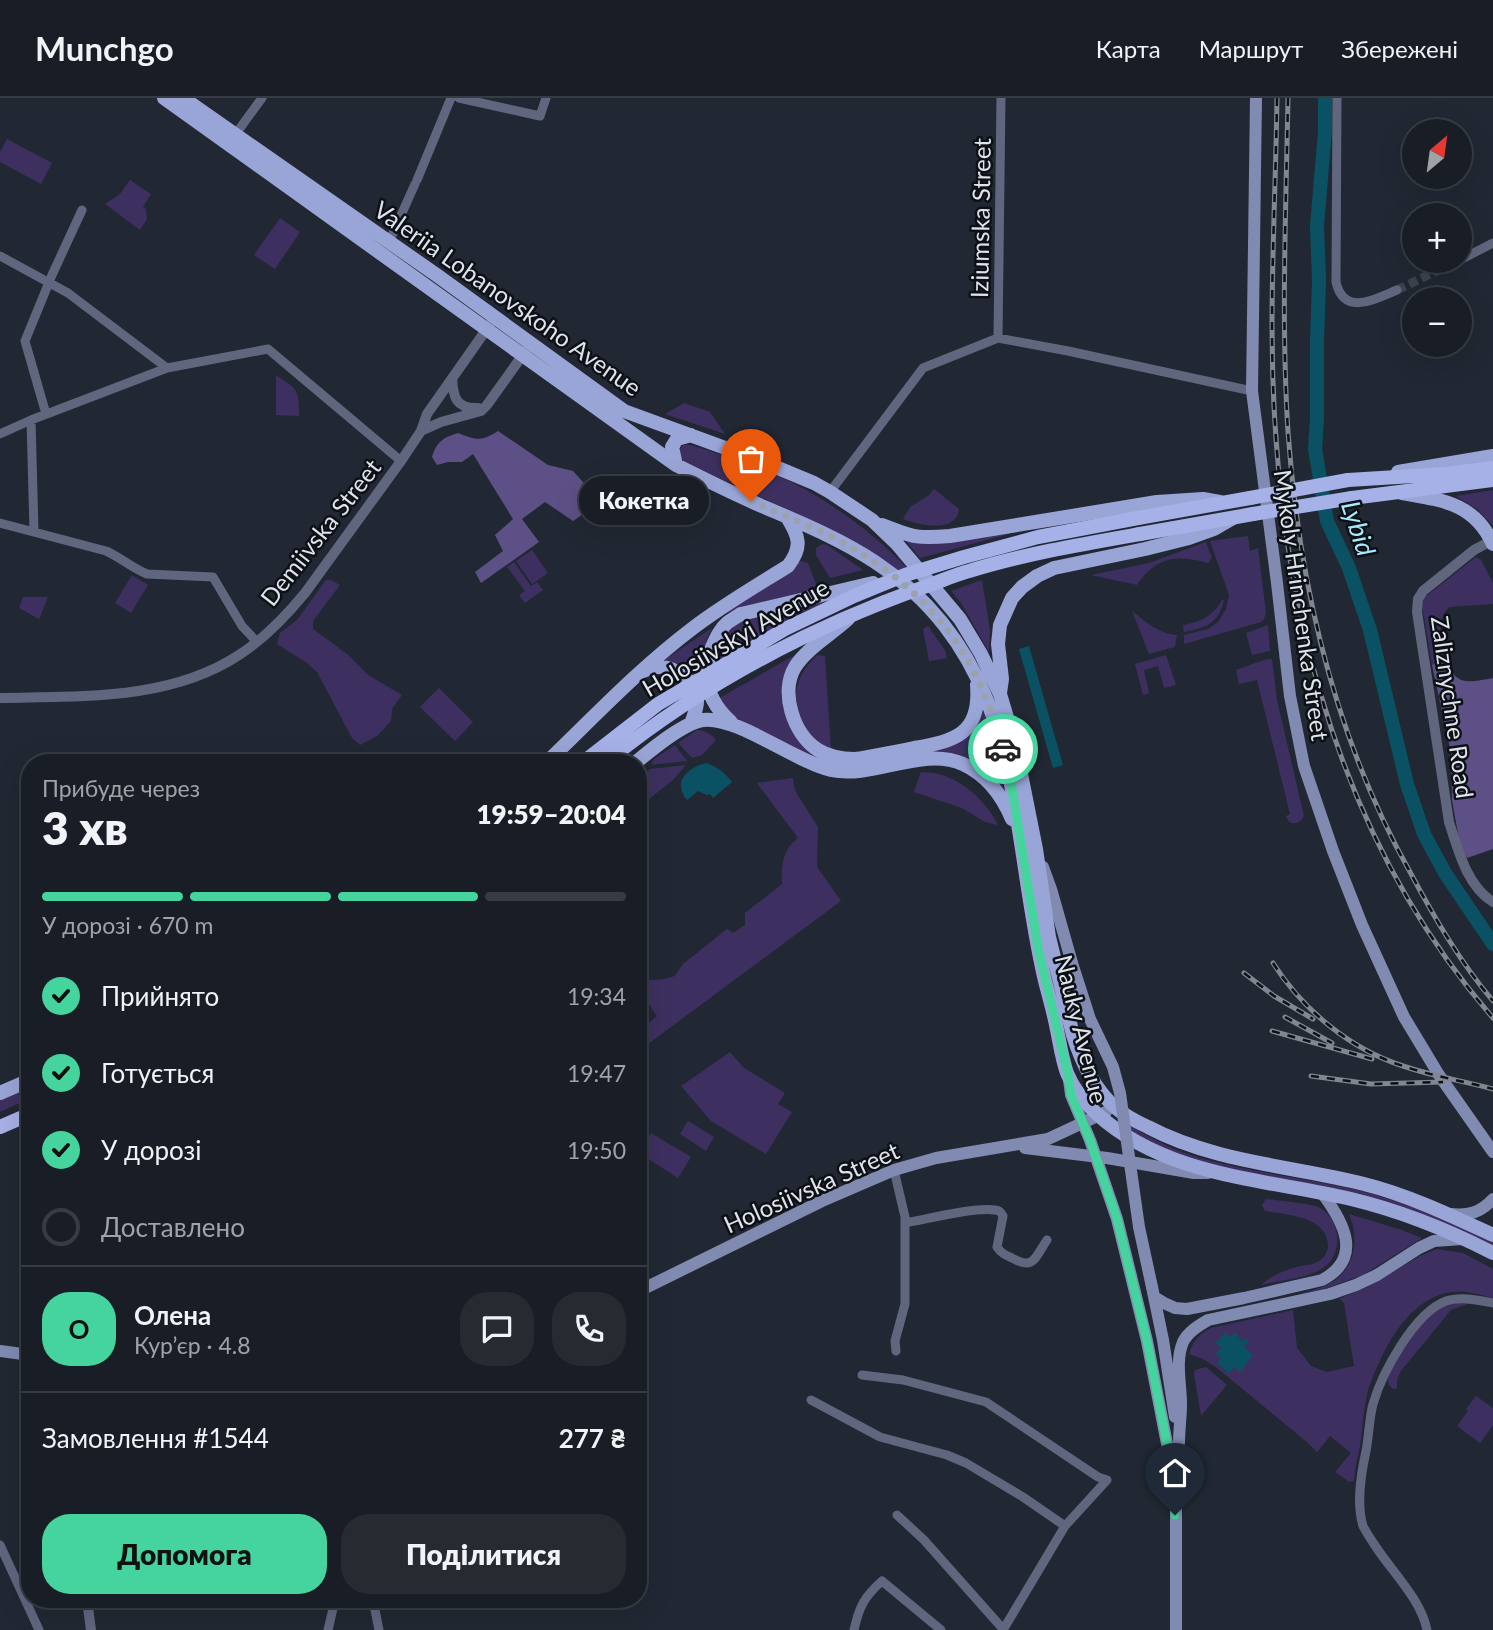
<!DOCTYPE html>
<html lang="uk">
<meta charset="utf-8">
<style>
:root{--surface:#191e26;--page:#262b32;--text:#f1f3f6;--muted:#9fa2a7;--line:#373c43;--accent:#46d49e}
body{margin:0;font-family:Lato,sans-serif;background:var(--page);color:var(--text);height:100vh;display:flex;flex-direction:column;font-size:26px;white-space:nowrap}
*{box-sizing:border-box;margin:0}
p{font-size:23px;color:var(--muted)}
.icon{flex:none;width:38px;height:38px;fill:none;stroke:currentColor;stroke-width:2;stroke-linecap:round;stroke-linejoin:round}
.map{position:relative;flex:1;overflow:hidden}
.sheet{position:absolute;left:21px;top:656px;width:626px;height:854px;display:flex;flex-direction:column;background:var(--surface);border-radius:28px;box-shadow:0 7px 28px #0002,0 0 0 2px var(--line)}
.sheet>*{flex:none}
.needle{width:46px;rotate:29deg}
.tools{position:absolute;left:1402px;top:21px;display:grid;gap:14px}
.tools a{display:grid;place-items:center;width:70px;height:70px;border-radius:50%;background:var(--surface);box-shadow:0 7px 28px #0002,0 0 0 2px var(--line);font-size:35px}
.pin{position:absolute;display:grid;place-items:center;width:60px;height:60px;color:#fff;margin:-72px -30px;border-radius:50% 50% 50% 0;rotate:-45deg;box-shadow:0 0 7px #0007}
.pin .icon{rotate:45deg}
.courier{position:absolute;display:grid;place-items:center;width:70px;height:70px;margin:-35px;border:5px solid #46d49e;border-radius:50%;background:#fff;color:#222;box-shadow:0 2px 9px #0007}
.bubble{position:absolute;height:49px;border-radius:24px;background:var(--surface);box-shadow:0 7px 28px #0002,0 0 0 2px var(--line);font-size:23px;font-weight:800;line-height:49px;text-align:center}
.headline em{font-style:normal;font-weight:800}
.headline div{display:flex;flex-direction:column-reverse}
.headline{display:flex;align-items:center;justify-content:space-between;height:119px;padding:0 21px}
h1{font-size:46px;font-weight:800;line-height:52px}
.bar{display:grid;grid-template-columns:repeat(4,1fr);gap:10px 7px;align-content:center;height:84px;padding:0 21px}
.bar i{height:9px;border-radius:5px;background:var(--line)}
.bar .selected{background:var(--accent)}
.bar p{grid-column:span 4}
.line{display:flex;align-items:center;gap:18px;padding:0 21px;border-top:2px solid var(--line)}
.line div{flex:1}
.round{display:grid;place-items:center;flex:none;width:74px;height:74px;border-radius:28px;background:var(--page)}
ol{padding:0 21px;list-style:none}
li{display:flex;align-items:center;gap:21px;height:77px}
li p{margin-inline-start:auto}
li .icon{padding:7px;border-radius:50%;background:var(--accent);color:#111;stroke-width:4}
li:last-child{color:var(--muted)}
li i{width:38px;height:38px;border:4px solid var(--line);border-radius:50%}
.cta{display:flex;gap:14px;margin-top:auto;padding:14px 21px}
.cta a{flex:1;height:80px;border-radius:28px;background:var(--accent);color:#111;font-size:28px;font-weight:800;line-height:80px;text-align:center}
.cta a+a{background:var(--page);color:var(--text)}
header{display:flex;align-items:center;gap:42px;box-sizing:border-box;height:98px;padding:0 35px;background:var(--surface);border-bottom:2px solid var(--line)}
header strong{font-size:33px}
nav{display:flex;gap:38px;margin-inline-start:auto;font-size:24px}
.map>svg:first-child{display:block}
.green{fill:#3d3060}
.forest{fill:#5d5086}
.water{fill:#0a5263}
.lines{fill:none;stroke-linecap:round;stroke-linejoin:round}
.river{stroke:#0a5263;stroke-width:14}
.minor-tunnel{stroke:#3e444f;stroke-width:9;stroke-dasharray:9 4.5;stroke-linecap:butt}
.minor{stroke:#61667f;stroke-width:9}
.tertiary{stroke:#61667f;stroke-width:10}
.secondary{stroke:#818ab1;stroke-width:12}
.primary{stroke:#9aa5d7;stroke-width:14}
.trunk{stroke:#a6b1e8;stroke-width:14}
.rail-casing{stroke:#818791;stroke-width:5}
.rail{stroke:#0d1116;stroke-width:2.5;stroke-dasharray:8;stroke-linecap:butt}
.secondary-bridge{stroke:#818ab1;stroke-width:12}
.primary-bridge{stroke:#9aa5d7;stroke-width:14}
.trunk-bridge{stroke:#a6b1e8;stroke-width:14}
.done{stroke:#9ca2ab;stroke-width:7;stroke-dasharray:0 12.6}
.route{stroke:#46d49e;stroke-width:9}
.labels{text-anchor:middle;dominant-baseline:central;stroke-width:5;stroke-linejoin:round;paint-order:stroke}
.street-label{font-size:24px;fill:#dfe4ec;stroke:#0d1116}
.water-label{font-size:26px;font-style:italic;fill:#aaeaff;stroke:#0d1116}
</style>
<header>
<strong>Munchgo</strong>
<nav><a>Карта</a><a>Маршрут</a><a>Збережені</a></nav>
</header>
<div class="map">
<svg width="1493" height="1532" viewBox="0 0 1493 1532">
<rect width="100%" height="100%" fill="#212833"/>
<path class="green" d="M7,41l45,24 -11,21 -41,-22v-10z
M130,82l21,14 -8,13 3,2 1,10 -7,11 -35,-26 15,-10z
M280,120l20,14 -25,37 -21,-14z
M276,277c22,15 23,14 23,41l-23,-1z
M684,305l26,9 15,22 -60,-20z
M683,347h8c27,9 55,17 81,28 52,23 97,56 136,96l-11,2 -16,-13 -81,-43 -111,-51 -9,-5 -2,-7z
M934,391l25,20c-3,25 -40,16 -56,10l7,-12 18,-11z
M1493,392v36l-15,-16 -22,-14z
M1008,431l1,5 -89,24 -16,-19z
M1248,438l2,15 8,-3 8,65 -2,6 -3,3 -77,22v-9l24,-6 10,-7 8,-13 3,-14 -19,-54z
M1206,444l6,16 -4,5c-32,-9 -52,-6 -71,22l-46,-10 58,-12z
M822,446l5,1 36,25 -33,8 -14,-23v-7z
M532,452l16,23 -16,11 -16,-23z
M1476,459l5,3 12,23v21l-44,3c-14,15 -7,33 -5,52l-12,6 -10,-60 3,-8z
M801,463l7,2 11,29 -78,18 -21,3z
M514,464l17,24 6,-4 6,8 -18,13 -6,-8 6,-4 -18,-24z
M132,477l16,10 -17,28 -16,-10z
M326,482h5l9,5 -27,36v8l34,25 21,21 34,20 -10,14 -1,12 -14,15 -17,9 -8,-7 -35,-66 -10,-9 -30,-19 3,-11 17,-13z
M982,482l8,50 -1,22 -28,-49 -10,-12z
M23,499h25l-9,22 -20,-11z
M822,502l1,3 -25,11 2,5 -88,47c7,-21 11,-33 31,-46z
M1222,502h2c-6,24 -17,27 -40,32l-1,-7c18,-3 30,-9 39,-25z
M1132,513c13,10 27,23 45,24l-2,12 -26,7z
M1268,527l2,26 -18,4 -6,-22z
M928,528l17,24 2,8 -18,3 -6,-32z
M712,530c-8,15 -11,27 -11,44l-6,4 -20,-12 -11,-4z
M800,554l-15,46 42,64 -20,-8 -74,-38 -15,-17z
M817,557l8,1 6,94c-6,-4 -13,-7 -18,-12 -4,-3 -6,-9 -9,-14 -15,-28 -8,-48 13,-69z
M1166,557l10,30 -12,3 -6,-22 -14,4 5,23 -6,2 -8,-31z
M1267,561h5l5,41 27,116c-3,6 -8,9 -15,6l-3,-6 4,-2 -33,-134 -18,4 -3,-14z
M439,590l34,34 -18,19 -35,-34z
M984,612l20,80 -13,-13 -75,-23c31,-6 56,-10 68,-44z
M697,632c7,0 16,5 19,10l-14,15 -10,3 -14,-15z
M675,647l12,16 -36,4 3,-6z
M686,667l-12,14 -26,21h-5l-4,-5v-16l11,-10z
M921,674c6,1 12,0 17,2 26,6 49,29 60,51l-13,-3 -23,-14 -48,-16z
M793,680l1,8 3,8 21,33 -1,40 24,34 -193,143 -9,-13 18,-15 -14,-20 -4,3v-22c14,5 23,3 36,-1l8,-12 44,-35 6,4 12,-8v-12l37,-29c-1,-11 0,-28 7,-37 2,-4 6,-6 9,-9l-41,-55z
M730,954l14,16 41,25 -7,11 14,8 -26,42 -55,-33 -30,-35z
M30,988v12l-30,14v-13z
M688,1023l26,16 -8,14 -26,-17z
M1130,1028c19,11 37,21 58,28 61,20 127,24 188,41 38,11 74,28 110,44l7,4v4l-259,-77 -31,-8 -46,-16 -27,-16z
M651,1035l40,24 -13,21 -39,-25z
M1266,1101c13,2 44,4 54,9 21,12 24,46 3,60 -17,11 -42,12 -62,17 9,-9 23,-14 35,-18 7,-2 14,-1 21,-5 7,-3 11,-10 11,-17 -1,-29 -42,-30 -63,-34l-3,-6z
M1349,1116l53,16 20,8 -59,37 -39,14 -27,6c12,-4 26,-7 37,-14 22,-15 25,-44 15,-67z
M1437,1151l26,4 30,16v30c-8,-4 -17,-5 -26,-7 -54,-6 -84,55 -99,99 -4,14 -5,32 -7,48 -2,14 -6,27 -7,42l-5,1 -14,-10 16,-19 -21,-17 -13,16 -9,-9 -91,-75 -14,-9 -14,-5c4,-13 10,-20 22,-26l82,-18 4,38 14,18 16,6 27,-6 -10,-63 -5,-4 28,-12 53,-31z
M1456,1205h14l-19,7 -51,62 -3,8v8l-4,1 -4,-4 -2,-8c13,-24 29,-55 53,-70 5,-2 11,-3 16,-4z
M1206,1269l21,18 -26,31 -7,-42 1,-4z
M1476,1298l17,12v17l-13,18 -23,-17 11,-15 -2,-2z"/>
<path class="forest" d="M498,333l50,34 25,6 28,31 -28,19 -28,-19 -23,17 17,23 -58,41 -6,-11 28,-21 -8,-16 18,-16 -40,-65 -11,8h-14l-11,3 -5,-8c5,-16 11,-19 26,-24 18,7 23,9 40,-2z
M1444,561c13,27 22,24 49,19v171l-26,9 -7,-13 -8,-45 -1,-47 -19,-88z"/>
<path class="water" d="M1029,548l34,119 -10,3 -34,-119z
M706,665c12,4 18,9 26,19l-19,16 -3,-4 -3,1 -9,-4 -11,9c-15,-18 0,-32 19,-37z
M1225,1234l6,5 4,-5 3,2 -1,3 5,4 3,-3 4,3 -5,6 9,8 -13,17 -6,-5 -5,6 -12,-10 4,-5 -5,-4 5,-7 -5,-4z"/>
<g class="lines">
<path class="river" d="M1325,0v33l-8,95 2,55 -2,60v77l-2,31 12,72 22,47 21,62 37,154 17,50 21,39 48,71"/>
<path class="minor-tunnel" d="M1397,192l58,-28"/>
<path class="minor" d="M459,0l81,18 6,-18
M1337,0l-1,184c8,35 39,17 61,8
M235,37l27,-37
M417,82l34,-82
M389,144l26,-58
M0,158l68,37 99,75
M1460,162l33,-17
M998,240l3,-240
M46,316l-21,-73 27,-66 30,-65
M31,322l3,111
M0,336l31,-14 136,-52 101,-19 133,112
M830,394l93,-124 75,-30 70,13 184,40
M0,425l106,28c14,6 26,17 41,23l66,3 29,49 15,16
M894,1072l11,47v87l-10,37 1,10
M905,1125c23,-4 68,-16 90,-13 6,1 5,2 8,6l-6,31c4,6 8,8 15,11 22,13 23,-1 35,-18
M862,1277l41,5 83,22 112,75 9,3 -42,46 -62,104
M811,1302l69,37 67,18 19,8 57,34 42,29
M897,1417l27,25 79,89
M0,1447l39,85
M373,1502l6,30
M328,1532l7,-30
M854,1532c5,-23 10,-33 28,-49l59,49
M1427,1532c-6,-31 -36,-59 -53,-86 -4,-6 -8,-12 -11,-18 -7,-23 -2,-52 3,-75 3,-15 3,-32 7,-47 9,-31 41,-91 73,-103 14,-5 32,-1 47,2"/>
<path class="tertiary" d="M452,280c1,19 4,31 26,30
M421,333l20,-9 40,-11 6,-6 40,-56
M1491,443l-17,9 -51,41 -5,8 -1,13 32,210c9,28 18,64 44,80
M0,600c80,-2 169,3 239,-43 25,-16 47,-39 66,-62l96,-132 20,-30 6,-17 64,-91
M87,1502l4,30"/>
<path class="secondary" d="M1256,0l-4,293 25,192 13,113 14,70 29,85 29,74 42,92 35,58 54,77
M1043,769l8,22 21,74
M1069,982l2,15 19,45 27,79 30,122 21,108 7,25
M1025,1050l82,10 87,15h14
M1450,1116c18,2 30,-1 43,-15
M1152,1189l11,53 12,77
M639,1193l183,-90 72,-31 42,-12 112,-19 58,-27
M1154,1199l10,6 11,5 12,1 57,-11 78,-18c42,-22 21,-59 0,-87
M0,1253l30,4
M1179,1345c0,-13 2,-26 2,-39 0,-20 -6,-43 2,-62 5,-10 15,-16 25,-22l122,-26 26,-9 21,-10 42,-27 15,-7 28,-2
M1176,1532v-164"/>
<path class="primary" d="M164,0l512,367c26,13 52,26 79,38 41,18 82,34 120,59 152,101 133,262 170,419 4,16 9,32 12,49 3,14 5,29 10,43 6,15 18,30 30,41 70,63 168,65 254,85 50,12 97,31 142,54
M183,0l255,178 186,135 137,50 53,22 16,9 42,28 25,24 63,75 21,35 19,40 14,47 7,33 15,75 13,88 24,98c8,26 22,55 43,73 9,8 21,14 32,19 66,35 144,39 216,57 44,11 88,32 129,51
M676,367l-4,-18 5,-8 14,-4
M1398,374l95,-16
M1402,395c40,7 72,10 91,51
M882,427c30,12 36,14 68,11l207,-34 46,-3 17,3
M848,521c-16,15 -41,29 -53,48 -15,25 -2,67 23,83 11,7 24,9 37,9 19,-3 39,-7 59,-11 41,-7 67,-14 63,-63
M643,573c5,-2 10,-4 16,-4 18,0 38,16 38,35 0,7 -4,15 -6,22
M1000,595l2,-14 -4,-35 2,-19 12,-27 10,-11 15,-11 17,-8 91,-19 44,-11 25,-9 19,-11
M731,624c-24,-21 -30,-46 -19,-75 4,-9 8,-18 15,-24 4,-3 9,-6 14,-9
M546,665c48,-46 94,-95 147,-135 30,-23 63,-42 95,-62 15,-19 11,-30 -1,-49
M635,665c16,-13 48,-40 68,-43 32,-5 93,42 128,50 43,9 91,-24 132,-6 24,11 39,31 49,55
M0,995l30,-13"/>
<path class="trunk" d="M1348,382l98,-6 47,-6
M1352,400l141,-18
M1138,420l112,-20
M1140,436l113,-20
M0,1029l30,-13"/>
<g class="rail-casing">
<path id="rail" d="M1277,0c-1,76 -5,152 -5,228 0,248 55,500 221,692
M1288,0c-2,111 -7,223 0,334 11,152 47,306 122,440 24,45 50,90 83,129
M1273,865c30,47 77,86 130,103 29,10 60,15 90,23
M1244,875l30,23 39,23
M1285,919l47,26
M1272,933l100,28
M1311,978l60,8 72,-2"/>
</g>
<use href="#rail" class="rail"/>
<path class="secondary-bridge" d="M1072,865l18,56 23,48 7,26 19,134 13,60"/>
<path class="primary-bridge" d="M741,516l132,-31"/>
<path class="trunk-bridge" d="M1250,400l98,-18
M1253,416l99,-16
M582,665l76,-59 127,-75 69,-33 51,-21 59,-18 74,-20 100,-19
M605,665c94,-77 204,-135 319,-176 15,-5 30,-12 45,-16 55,-17 114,-27 171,-37"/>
</g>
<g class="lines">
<path class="done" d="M751,403c27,12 56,23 83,37 90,47 144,113 169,211"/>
<path class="route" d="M1003,651l7,27 29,177 29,121 3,21 19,45 27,79 30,122 21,108 7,25v41"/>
</g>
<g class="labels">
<g class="street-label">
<text transform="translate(980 120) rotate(-89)">Iziumska Street</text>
<text transform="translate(508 200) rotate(35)">Valeriia Lobanovskoho Avenue</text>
<text transform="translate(320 434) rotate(-52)">Demiivska Street</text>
<text transform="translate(1302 507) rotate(82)">Mykoly Hrinchenka Street</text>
<text transform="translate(735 539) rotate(-30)">Holosiivskyi Avenue</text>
<text transform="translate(1453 609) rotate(82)">Zaliznychne Road</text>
<text transform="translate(1082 931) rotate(76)">Nauky Avenue</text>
<text transform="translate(811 1089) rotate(-24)">Holosiivska Street</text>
</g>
<g class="water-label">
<text transform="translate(1359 430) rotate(72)">Lybid</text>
</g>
</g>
</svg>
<div class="tools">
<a><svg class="needle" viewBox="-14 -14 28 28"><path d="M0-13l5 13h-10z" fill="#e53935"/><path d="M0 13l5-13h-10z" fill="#9fa2a7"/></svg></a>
<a>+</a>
<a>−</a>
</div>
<div class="pin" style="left:751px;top:403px;background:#ea580c"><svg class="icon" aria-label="bag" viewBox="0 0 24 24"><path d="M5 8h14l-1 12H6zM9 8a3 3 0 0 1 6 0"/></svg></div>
<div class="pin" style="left:1175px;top:1417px;background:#1f2937"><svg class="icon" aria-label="home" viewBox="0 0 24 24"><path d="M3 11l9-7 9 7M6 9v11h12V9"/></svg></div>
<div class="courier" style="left:1003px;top:651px"><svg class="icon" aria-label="car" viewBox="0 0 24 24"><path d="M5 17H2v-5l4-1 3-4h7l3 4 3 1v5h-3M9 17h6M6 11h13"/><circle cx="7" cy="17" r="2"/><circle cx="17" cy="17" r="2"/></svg></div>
<div class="bubble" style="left:579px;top:378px;width:130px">Кокетка</div>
<section class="sheet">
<div class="headline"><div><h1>3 хв</h1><p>Прибуде через</p></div><em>19:59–20:04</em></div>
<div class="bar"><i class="selected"></i><i class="selected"></i><i class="selected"></i><i></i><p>У дорозі · 670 m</p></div>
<ol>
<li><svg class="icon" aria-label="check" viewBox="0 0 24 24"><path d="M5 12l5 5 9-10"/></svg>Прийнято<p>19:34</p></li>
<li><svg class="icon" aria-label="check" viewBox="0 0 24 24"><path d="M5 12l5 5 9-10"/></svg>Готується<p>19:47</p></li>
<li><svg class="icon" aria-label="check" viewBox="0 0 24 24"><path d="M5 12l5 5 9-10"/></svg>У дорозі<p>19:50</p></li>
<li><i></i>Доставлено</li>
</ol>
<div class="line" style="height:126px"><b class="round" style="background:var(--accent);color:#111">О</b><div><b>Олена</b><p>Кур’єр · 4.8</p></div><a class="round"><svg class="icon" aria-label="chat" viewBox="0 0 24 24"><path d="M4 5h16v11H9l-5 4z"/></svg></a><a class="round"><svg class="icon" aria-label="phone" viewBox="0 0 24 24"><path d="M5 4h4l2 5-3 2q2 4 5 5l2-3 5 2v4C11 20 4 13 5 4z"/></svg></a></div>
<div class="line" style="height:91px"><div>Замовлення #1544</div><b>277 ₴</b></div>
<div class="cta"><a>Допомога</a><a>Поділитися</a></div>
</section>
</div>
